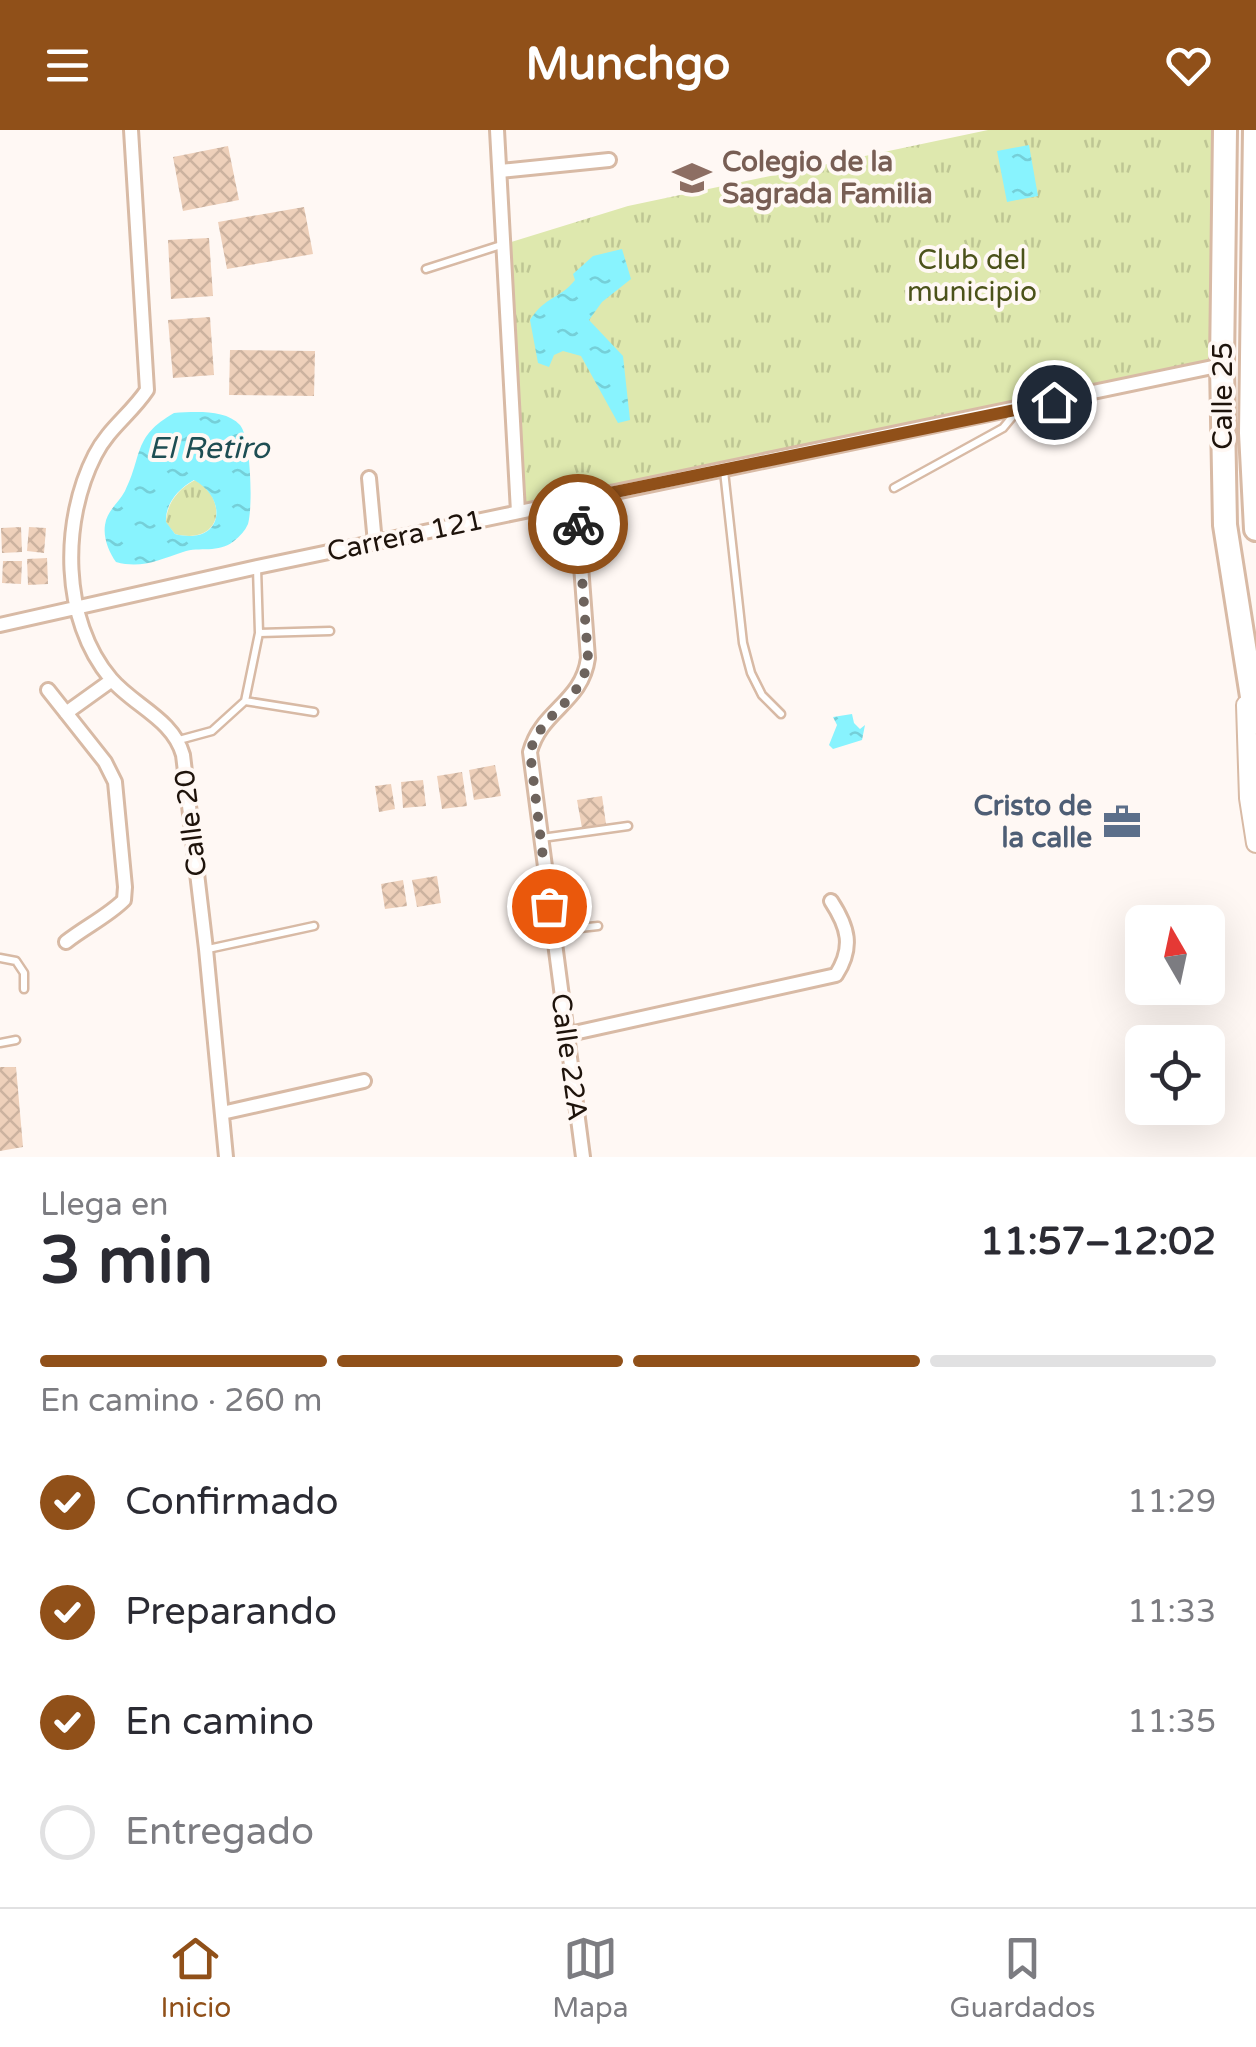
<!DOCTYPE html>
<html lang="es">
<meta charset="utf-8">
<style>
:root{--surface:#fff;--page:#f2f2f3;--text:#2b2b33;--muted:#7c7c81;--line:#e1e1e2;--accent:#905019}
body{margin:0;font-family:"Varela Round",sans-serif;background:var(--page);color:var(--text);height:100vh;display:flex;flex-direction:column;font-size:38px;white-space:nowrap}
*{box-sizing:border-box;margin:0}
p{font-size:32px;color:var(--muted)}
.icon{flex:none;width:55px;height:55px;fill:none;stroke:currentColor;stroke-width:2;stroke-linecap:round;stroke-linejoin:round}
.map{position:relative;height:1027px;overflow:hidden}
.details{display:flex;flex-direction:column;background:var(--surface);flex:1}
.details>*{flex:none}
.needle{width:65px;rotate:351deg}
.tools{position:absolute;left:1125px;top:775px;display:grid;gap:20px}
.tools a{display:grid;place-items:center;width:100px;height:100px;border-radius:15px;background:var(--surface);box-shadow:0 10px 40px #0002;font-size:50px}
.pin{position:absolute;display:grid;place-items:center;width:85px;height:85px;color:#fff;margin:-42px;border:5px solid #fff;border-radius:50%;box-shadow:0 2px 10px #0007}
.courier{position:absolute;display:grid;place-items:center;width:100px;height:100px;margin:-50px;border:8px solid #905019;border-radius:50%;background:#fff;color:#222;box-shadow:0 2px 12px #0007}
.headline em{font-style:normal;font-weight:700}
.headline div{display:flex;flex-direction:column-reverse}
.headline{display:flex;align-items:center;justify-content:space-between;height:170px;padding:0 40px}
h1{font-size:65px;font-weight:700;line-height:75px}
.bar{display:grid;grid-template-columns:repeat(4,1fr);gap:15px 10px;align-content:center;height:120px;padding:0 40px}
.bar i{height:12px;border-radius:8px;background:var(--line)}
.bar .selected{background:var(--accent)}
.bar p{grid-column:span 4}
ol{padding:0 40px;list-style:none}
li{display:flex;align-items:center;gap:30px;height:110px}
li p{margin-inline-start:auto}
li .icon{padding:10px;border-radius:50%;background:var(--accent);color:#fff;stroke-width:4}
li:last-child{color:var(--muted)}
li i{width:55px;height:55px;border:5px solid var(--line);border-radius:50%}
header{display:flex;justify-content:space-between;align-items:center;height:130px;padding:0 40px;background:var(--accent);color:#fff;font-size:45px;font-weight:700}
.tab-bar{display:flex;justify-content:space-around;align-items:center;height:140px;border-top:2px solid var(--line);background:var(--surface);font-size:28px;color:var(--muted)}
.tab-bar a{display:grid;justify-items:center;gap:5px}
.tab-bar .selected{color:var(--accent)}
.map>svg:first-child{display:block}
.grass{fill:url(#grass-tufts)}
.water{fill:url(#water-ripples);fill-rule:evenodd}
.building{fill:url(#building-cross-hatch)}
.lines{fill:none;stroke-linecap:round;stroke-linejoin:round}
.lane-casing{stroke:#d8baa5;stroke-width:11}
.street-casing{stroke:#d8baa5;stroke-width:18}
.secondary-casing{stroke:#d8baa5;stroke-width:22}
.highway-casing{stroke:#d8baa5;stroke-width:28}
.lane{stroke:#fff;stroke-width:6}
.street{stroke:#fff;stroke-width:12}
.secondary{stroke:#fff;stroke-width:18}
.highway{stroke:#fff;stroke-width:22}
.done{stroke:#6d635d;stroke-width:10;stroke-dasharray:0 18}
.route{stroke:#905019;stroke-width:12}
.labels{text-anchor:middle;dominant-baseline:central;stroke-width:8;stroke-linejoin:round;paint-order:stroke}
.education-label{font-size:28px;font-weight:bold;fill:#785e54;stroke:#fff8f4;text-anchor:start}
.park-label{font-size:28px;fill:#4b521a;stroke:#fff8f4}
.street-label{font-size:28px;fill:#1e130b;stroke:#fff8f4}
.service-label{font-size:28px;font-weight:bold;fill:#4e5e75;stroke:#fff8f4;text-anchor:end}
.water-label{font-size:30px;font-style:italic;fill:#1e4e53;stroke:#fff8f4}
</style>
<header><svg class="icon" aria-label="menu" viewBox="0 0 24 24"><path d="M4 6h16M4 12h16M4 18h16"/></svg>Munchgo<svg class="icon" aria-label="heart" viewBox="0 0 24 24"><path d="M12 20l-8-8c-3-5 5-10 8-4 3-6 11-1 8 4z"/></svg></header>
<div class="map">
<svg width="1256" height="1027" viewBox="0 0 1256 1027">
<defs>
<pattern id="grass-tufts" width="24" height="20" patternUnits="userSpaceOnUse" patternTransform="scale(2.5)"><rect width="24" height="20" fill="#dee8ae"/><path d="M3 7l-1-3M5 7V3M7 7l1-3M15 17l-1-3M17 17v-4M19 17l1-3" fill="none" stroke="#bec694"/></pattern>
<pattern id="water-ripples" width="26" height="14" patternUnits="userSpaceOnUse" patternTransform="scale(2.5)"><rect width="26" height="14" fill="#88f3fe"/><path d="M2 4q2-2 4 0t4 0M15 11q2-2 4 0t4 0" fill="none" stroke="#75cfd8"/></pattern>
<pattern id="building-cross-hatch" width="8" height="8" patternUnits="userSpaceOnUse" patternTransform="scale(2.5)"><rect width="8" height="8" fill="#eed0ba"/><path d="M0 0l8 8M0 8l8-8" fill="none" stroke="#ccb29f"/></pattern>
</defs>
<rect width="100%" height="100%" fill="#fff8f4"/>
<path class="grass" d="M988,0h237l-3,235 -704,147 -13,-268 123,-38z
M195,350c35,20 26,66 -20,54l-9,-11c0,-19 12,-34 29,-43z"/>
<path class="water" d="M1029,15l9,51 -31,6 -10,-51z
M622,119l9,30 -29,23 -13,18 34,36 7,64 -12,3 -37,-67 -18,-5 -9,4 -5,12 -11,-4 -8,-43c15,-24 30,-21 45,-40l-2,-6 20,-18z
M174,283c20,-1 51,-4 66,12 11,13 13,82 8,99 -3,7 -8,12 -14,17 -16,13 -34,5 -51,11 -24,8 -42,17 -67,10 -7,-10 -13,-24 -11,-37 2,-15 14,-22 20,-34 18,-35 7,-54 49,-78zM194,350c36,20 28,66 -19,54l-9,-12c-1,-18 12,-33 28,-42z
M852,584l2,9 6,6 5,-4 -3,15 -29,9 -4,-4 8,-20 -4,-8z"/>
<path class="building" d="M228,16l11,54 -56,11 -10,-54z
M304,77l9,47 -86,15 -9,-47z
M209,108l4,58 -42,3 -3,-59z
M210,187l4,58 -41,3 -5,-58z
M230,220l85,1 -1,45 -85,-1z
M21,397l1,25 -20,1 -1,-25z
M29,397l17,1 -2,25 -17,-2z
M47,428l1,26 -20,1 -1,-26z
M3,431h19l-1,23 -19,-1z
M495,635l6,31 -27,4 -5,-30z
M462,642l5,34 -25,3 -5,-33z
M423,650l3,26 -23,2 -2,-26z
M391,654l4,25 -16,3 -4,-26z
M602,666l4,28 -24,4 -5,-28z
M437,746l4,27 -24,4 -5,-27z
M403,750l4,26 -22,3 -4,-25z
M0,937h16l7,80 -23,4z"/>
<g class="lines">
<g class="lane-casing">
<path id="lane" d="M426,139l75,-24
M724,341l19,172 8,30 11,22 19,19
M894,358l109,-60 15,-18
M259,503l71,-2
M245,571l69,11
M179,610l33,-9 33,-30 14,-68 -2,-65
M542,708l86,-12
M553,801l45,-5
M208,819l106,-23
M0,828l16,3 8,12v16
M0,913l16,-3"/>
</g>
<g class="street-casing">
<path id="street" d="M131,0l16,260c-16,24 -39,39 -52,65 -34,66 -34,165 16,224 23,27 62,40 72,76l23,194 20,208
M497,0l21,382
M500,41l109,-11
M369,348l6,65
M576,370l12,158c-6,45 -47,52 -58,94l53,405
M0,495l257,-58 965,-202
M48,560l57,72 10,20 10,105 -1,13c-16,16 -39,27 -58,42
M66,583l46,-33
M565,905l271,-60c18,-28 12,-48 -5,-74
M222,983l142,-32"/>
</g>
<g class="secondary-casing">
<path id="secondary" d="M1246,575l3,93 7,45"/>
</g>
<g class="highway-casing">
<path id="highway" d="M1225,0l-3,235 3,160 31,197
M1255,0l-4,303 5,96"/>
</g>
<use href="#lane" class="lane"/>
<use href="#street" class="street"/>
<use href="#secondary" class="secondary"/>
<use href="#highway" class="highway"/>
</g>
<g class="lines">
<path class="done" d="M549,776l-19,-154c12,-42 53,-49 58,-94l-10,-134"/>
<path class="route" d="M578,394l-2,-24 478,-98"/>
</g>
<defs>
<g id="school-bare" transform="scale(3)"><path d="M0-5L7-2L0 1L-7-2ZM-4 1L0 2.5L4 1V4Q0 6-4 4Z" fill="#8d6e63" stroke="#fff8f4" stroke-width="2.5" paint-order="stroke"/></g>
<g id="office-bare" transform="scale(3)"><path d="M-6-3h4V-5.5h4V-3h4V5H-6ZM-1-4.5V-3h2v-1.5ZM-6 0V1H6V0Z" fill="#5c6f8a" stroke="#fff8f4" stroke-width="2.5" paint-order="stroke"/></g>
</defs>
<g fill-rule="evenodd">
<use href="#school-bare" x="692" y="48"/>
<use href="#office-bare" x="1122" y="692"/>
</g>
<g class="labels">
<g class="education-label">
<text x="722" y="32">Colegio de la<tspan x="722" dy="32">Sagrada Familia</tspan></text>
</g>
<g class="park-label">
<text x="972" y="130">Club del<tspan x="972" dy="32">municipio</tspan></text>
</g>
<g class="street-label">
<text transform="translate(1223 266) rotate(-90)">Calle 25</text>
<text transform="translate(405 406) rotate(-12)">Carrera 121</text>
<text transform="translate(191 693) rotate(-97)">Calle 20</text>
<text transform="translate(569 927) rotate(82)">Calle 22A</text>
</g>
<g class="service-label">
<text x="1092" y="676">Cristo de<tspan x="1092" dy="32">la calle</tspan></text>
</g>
<g class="water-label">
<text x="209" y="318">El Retiro</text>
</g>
</g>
</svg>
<div class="tools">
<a><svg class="needle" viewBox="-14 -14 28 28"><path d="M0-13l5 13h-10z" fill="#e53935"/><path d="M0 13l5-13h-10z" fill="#7c7c81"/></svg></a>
<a><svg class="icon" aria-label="locate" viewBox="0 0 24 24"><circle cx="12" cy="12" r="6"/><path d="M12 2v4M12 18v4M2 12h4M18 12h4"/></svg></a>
</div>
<div class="pin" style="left:549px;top:776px;background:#ea580c"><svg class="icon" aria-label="bag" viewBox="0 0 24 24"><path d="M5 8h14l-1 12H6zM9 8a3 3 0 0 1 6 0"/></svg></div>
<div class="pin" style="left:1054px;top:272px;background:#1f2937"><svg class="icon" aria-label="home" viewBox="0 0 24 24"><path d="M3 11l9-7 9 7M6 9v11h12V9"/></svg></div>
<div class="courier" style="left:578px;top:394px"><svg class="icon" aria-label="bike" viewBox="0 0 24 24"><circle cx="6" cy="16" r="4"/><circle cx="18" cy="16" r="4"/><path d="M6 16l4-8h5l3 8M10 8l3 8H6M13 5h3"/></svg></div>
</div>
<section class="details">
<div class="headline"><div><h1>3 min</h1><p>Llega en</p></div><em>11:57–12:02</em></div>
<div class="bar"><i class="selected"></i><i class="selected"></i><i class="selected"></i><i></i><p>En camino · 260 m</p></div>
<ol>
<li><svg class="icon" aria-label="check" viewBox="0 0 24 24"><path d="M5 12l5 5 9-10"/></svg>Confirmado<p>11:29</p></li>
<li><svg class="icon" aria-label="check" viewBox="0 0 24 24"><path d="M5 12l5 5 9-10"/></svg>Preparando<p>11:33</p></li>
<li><svg class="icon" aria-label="check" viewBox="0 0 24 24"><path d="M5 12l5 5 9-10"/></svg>En camino<p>11:35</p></li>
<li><i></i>Entregado</li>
</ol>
</section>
<nav class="tab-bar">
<a class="selected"><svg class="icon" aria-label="home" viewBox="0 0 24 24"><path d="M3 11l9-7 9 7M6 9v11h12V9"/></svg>Inicio</a>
<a><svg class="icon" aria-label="map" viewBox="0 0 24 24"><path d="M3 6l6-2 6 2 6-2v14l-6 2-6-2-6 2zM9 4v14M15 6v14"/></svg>Mapa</a>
<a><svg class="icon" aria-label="saved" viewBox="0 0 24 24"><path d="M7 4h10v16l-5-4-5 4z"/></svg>Guardados</a>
</nav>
